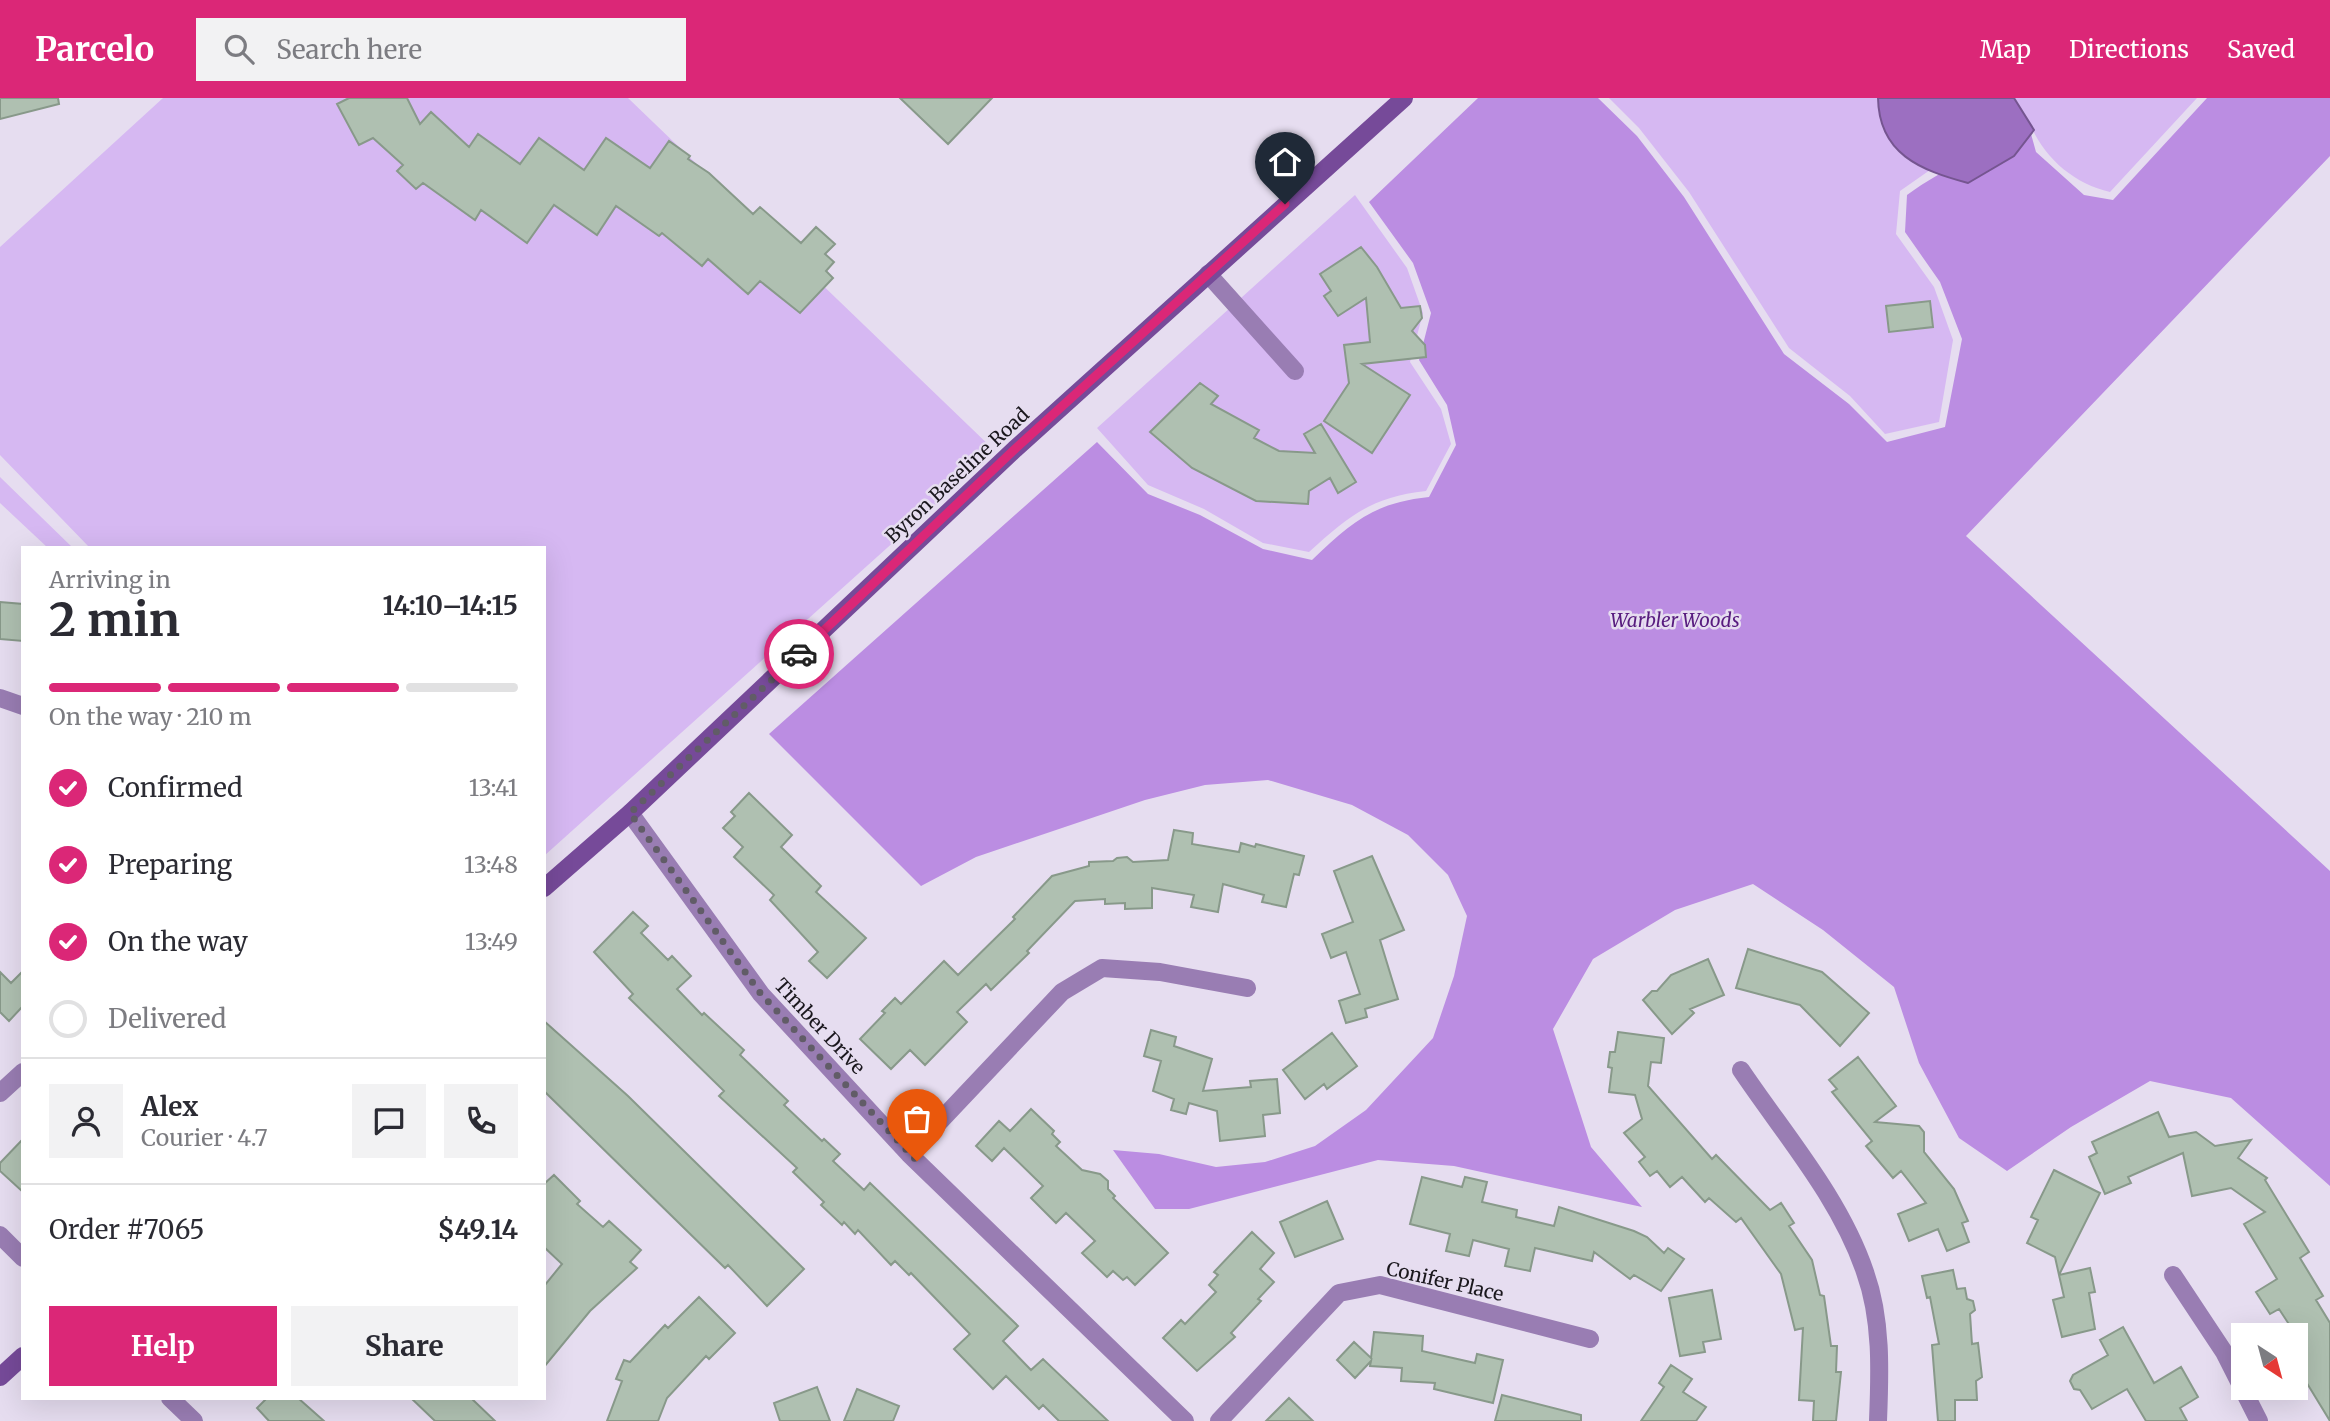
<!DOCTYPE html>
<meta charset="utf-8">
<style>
:root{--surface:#fff;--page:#f2f2f3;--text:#2b2b33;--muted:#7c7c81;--line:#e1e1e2;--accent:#db2777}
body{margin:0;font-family:Merriweather,serif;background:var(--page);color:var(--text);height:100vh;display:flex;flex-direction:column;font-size:26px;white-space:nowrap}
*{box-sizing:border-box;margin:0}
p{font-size:23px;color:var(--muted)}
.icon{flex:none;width:38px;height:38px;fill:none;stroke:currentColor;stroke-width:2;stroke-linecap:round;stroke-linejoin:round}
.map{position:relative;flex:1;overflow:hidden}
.side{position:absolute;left:21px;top:448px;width:525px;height:854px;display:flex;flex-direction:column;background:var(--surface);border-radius:0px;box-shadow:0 7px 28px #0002}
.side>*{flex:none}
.needle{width:46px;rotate:144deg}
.fabs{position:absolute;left:2231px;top:1225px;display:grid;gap:14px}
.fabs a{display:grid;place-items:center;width:77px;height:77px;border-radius:0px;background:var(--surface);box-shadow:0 7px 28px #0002;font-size:35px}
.pin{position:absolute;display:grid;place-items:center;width:60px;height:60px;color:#fff;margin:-72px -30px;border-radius:50% 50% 50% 0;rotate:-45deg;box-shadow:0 0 7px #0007}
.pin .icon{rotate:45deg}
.courier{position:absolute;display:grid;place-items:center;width:70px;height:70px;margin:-35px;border:5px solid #db2777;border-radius:50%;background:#fff;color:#222;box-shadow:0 2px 9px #0007}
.headline em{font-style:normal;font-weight:700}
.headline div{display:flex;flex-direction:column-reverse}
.headline{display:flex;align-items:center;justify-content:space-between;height:119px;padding:0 28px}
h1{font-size:46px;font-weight:700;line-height:52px}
.bar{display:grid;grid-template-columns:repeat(4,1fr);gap:10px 7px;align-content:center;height:84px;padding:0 28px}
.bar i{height:9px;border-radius:5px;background:var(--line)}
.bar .active{background:var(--accent)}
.bar p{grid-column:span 4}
.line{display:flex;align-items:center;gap:18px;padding:0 28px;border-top:2px solid var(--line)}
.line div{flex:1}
.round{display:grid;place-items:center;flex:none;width:74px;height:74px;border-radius:0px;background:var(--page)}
ol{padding:0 28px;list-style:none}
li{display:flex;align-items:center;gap:21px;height:77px}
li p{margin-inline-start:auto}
li .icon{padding:7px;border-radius:50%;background:var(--accent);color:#fff;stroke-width:4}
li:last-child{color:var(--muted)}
li i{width:38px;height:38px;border:4px solid var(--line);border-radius:50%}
.primary-button{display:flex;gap:14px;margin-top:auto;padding:14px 28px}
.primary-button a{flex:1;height:80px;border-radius:0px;background:var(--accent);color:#fff;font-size:28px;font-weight:700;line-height:80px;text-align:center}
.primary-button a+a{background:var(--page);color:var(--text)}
header{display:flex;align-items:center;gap:42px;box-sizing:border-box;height:98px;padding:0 35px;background:var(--accent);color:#fff}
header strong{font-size:33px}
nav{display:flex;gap:38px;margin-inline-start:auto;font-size:24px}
.search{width:490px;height:63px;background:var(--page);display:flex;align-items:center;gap:18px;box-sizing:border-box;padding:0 24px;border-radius:0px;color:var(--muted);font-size:26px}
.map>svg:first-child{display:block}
.green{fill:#d6b8f2}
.forest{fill:#bb8de2}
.water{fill:#9c6fc1;stroke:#755590;stroke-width:2}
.building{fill:#afc0b1;stroke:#88998a;stroke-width:2}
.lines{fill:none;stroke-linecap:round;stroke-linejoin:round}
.street{stroke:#997db3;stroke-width:18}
.secondary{stroke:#764a99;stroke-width:18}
.done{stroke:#615c67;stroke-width:7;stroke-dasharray:0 12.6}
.route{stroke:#db2777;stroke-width:9}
.labels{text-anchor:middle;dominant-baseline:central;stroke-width:5;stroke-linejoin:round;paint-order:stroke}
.street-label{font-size:19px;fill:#1a171d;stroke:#e6ddf0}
.park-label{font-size:19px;font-style:italic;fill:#581c7f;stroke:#e6ddf0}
</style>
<header>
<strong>Parcelo</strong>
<div class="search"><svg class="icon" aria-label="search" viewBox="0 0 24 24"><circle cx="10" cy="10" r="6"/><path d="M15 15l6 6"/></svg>Search here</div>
<nav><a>Map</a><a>Directions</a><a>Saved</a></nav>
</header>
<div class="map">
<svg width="2330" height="1323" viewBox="0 0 2330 1323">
<rect width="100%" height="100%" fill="#e6ddf0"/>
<path class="green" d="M163,0h465l367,353 -451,405v-308h-454l-90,-93v-208z
M1609,0h588l-87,94c-35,-8 -65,-33 -79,-66l-101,44 -30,21 -4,43 38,53 19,53 -14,82 -54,12 -35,-38 -61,-48 -100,-156 -50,-64z
M1355,97l52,73 16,45 -13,49 31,47 10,35 -25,47c-55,6 -77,25 -117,61l-46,-9 -59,-34 -56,-24 -51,-57z
M0,379l73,71h-25l-48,-45z"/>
<path class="forest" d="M1478,0h120l39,38 47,61 100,157 65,50 38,38 58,-15 17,-88 -22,-57 -35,-50 2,-37c38,-28 80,-44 124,-61l5,18 48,43 29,5 94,-102h123v58l-364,380 364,335v315l-99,-88 -81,-17 -79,46 -64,44 -48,-33 -40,-75 -25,-76 -71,-57 -70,-46 -78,26 -82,49 -40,70 38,118 51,60 -188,-41 -76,-6 -189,49h-34l-42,-59 46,4 57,13 49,-5 50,-16 51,-36 67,-72 21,-62 13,-60 -19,-41 -40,-40 -56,-30 -84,-25 -63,5 -60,15 -169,57 -55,29 -152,-152 328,-292 51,52 52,21 63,34 49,11c40,-38 61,-57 117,-63l27,-52 -9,-40 -28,-45 12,-47 -18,-50 -44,-61z"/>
<path class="water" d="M1878,0h136l20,32 -20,26 -46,27c-48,-13 -89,-29 -90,-85z"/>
<path class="building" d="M0,0h58l1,6 -59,15z
M349,0h58l13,26 11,-12 38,35 9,-13 42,30 19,-26 45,32 22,-32 44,30 19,-27 21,15 -2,3 21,14 44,41 7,-7 41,36 15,-16 19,17 -10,10 9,8 -8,9 7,7 -33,35 -40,-32 -12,13 -40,-35 -6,7 -40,-33 -3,3 -43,-30 -19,29 -43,-30 -27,38 -46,-33 -6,10 -52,-37 -7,6 -19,-18 6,-6 -30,-27 -14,7 -22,-41z
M900,0h92l-44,46z
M1361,149l16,20 24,41 19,-2 2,12 -10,13 13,14 1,12 -64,7 48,31 -38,58 -48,-32 25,-38 -5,-38 26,-3 -4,-44 -28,18 -14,-20 7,-5 -11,-17z
M1930,203l3,26 -44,5 -3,-26z
M1200,285l18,13 -7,8 48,26 -5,8 25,13 36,2 -11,-19 17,-10 35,58 -18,11 -8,-15 -21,13 -1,13 -52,-3 -64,-33 -42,-36z
M0,504l23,2v37l-23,-2z
M749,695l43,42 -11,12 40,39 -5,6 50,46 -39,40 -18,-17 9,-9 -48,-52 4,-5 -40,-38 9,-10 -20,-19 12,-12 -4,-4z
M1174,732l19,3 -1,11 47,8 2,-9 14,4 1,-3 48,12 -5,19 -5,-1 -8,33 -24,-5 2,-7 -41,-11 -5,28 -27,-5 3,-12 -42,-7v20l-27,1v-6l-20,1v-5l-30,2 -48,50 2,2 -38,37 -5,-6 -29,28 10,10 -42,43 -15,-15 -19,19 -31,-30 25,-26 -3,-2 13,-13 6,6 43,-43 14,14 57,-56 -2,-2 39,-41 37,-10v-4l24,-1 4,-3 10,-1 6,5 35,-2z
M1372,758l32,74 -24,10 18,59 -33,10 2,8 -21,6 -7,-22 21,-7 -14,-42 -15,6 -9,-24 31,-12 -19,-51z
M633,814l15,14 -7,7 27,27 4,-4 19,20 -14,13 25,26 2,-2 40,37 -4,5 48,46 -4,4 38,36 2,-2 16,15 -7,7 31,29 6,-7 148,143 -15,15 28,29 12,-11 65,62h-49l-16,-16 -4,4 -33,-33 -13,13 -39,-40 16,-15 -59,-61 -2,2 -14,-14 -4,4 -33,-35 -3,4 -11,-12 -2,3 -21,-20 3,-3 -31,-30 4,-4 -78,-72 5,-5 -95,-93 4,-4 -39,-42z
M1748,851l74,23 47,41 -29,33 -40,-41 -64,-17z
M1708,861l16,36 -34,14 4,4 -22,21 -29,-34 9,-9h5l14,-16z
M23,873v35l-14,15 -9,-9v-40l11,11z
M544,923l84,75 176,173 -37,37 -39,-41 -3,3 -181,-177z
M1151,932l25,7 -2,9 38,13 -9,32 48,-4 -1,-6 27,-2 3,34 -17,2 2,21 -45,5 -3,-30 -28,-8 -3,11 -15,-4 3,-11 -21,-8 8,-30 -17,-5z
M1618,934l46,6 -3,25 -10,-1 -3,24 64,73 4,-4 54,55 11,-7 13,20 -5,3 23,34 8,35 4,1 7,50h6l-1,26h5l-5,49h-23l1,-20 -15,-1 4,-72 -8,2 -14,-56 -40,-56 -5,4 -27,-24 -4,4 -23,-25 -12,10 -13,-16 -7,5 -11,-14 6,-5 -21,-24 18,-14 -7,-24 -26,-3 3,-24 -4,-1 2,-15h5z
M1332,935l25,33 -30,23 -3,-5 -19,15 -22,-29z
M1858,959l38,49 -21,16 44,4 5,6v20l30,37 14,32 -6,2 7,19 -22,9 -9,-22 -29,12 -11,-27 28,-11 -25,-32 -8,7 -27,-32 6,-5 -40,-49 5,-3 -8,-9z
M1031,1011l23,22 -2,3 8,8 -4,4 26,24 18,4 8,7v8l7,7 -2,2 55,55 -33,32 -8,-8 -4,3 -10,-9 -6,6 -25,-24 13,-12 -29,-28 -10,10 -25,-25 12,-12 -39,-38 -12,13 -16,-15 23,-25 11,10z
M2158,1014l11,25 27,-5 19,14 36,-6 -13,18 29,20 -2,2 44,72 -9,6 23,38 -7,4 14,23v98l-25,-41 -9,5v-34l6,-4 -6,-12 -17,-26 -9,5 -14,-22 21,-13 -33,-55 21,-12 -34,-24 -39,8 -9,-43 -55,24 3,6 -26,11 -16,-37 8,-4 -5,-11z
M23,1041v53l-23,-21v-8z
M2054,1072l46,23 -41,82 -4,-18 -28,-14 11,-23 -7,-3z
M554,1077l26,26 -3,3 26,23 6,-6 32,29 -11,12 7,6 -47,43 -46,56v-81l18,-22 -18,-17v-63z
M1422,1079l40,10 3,-10 22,5 -5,20 35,8 -1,7 38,9 5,-19 75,24 13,6 17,16 4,-5 16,11 -23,32 -27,-16 -4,4 -36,-27 -2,9 -57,-13 -5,23 -25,-5 4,-17 -36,-9 -4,16 -23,-5 4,-17 -40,-10z
M1327,1103l16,38 -48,18 -15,-35z
M1252,1134l22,21 -14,16 14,13 -16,17 3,2 -30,32 4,4 -38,34 -34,-33 18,-18 4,4 31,-32 -7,-7 9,-10 -4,-3z
M2090,1170l5,24 -6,1 6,36 -33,8 -9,-37 11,-3 -5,-22z
M1953,1172l4,19 8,-1 2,11 6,2 2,9 -5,4 2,30 6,-1 4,34 -6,4 1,19h-22v21h-17l-6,-76 7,-1 -9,-47 -3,1 -5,-22z
M1712,1192l9,49 -18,3 2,10 -25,4 -11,-58z
M699,1199l36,36 -26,26 -3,-3 -39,42 -9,23h-51l15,-40 -6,-2 8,-19 6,2 35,-37 3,3z
M2123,1229l31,56 27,-16 17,30 -18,11 7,13h-41l-19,-32 -35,20 -12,-19 -6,-1 -4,-8 3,-6 35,-20 -8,-15z
M1374,1234l49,4 -1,15 53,12 2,-9 26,6 -10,43 -59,-14 1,-6 -34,-2 1,-13 -32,-2 1,-5 -16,17 -18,-18 17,-18 17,16z
M1671,1267l21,14 -9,13 23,15 -10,14h-55l23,-34 -5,-4z
M817,1289l13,34h-50l-6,-18z
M857,1291l42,17 -6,15h-49z
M1502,1297l79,20v6h-86z
M267,1300h31l26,23h-55l-12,-13z
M411,1300h60l24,23h-60z
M1289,1300l24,23h-47z"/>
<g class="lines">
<path class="street" d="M1208,176l87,97
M0,600l23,8
M630,715l131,181 148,160 276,267
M1741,972c43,64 99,128 124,202 17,47 15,100 13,149
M0,995l23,-21
M909,1056l153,-162 40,-24 58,4 87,16
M0,1137l23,23
M2173,1177l51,77 35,69
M170,1300l24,23
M1219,1323l120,-128 41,-8 210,54"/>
<path class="secondary" d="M544,790l86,-75 385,-364 389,-351
M0,1279l23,-21"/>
</g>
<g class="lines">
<path class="done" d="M799,556l-169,159 131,181 156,167"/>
<path class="route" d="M799,556l216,-205 270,-245"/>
</g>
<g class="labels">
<g class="street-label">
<text transform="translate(957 377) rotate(-43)">Byron Baseline Road</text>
<text transform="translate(820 928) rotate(47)">Timber Drive</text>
<text transform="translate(1445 1183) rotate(13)">Conifer Place</text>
</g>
<g class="park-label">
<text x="1675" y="522">Warbler Woods</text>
</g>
</g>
</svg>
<div class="fabs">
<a><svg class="needle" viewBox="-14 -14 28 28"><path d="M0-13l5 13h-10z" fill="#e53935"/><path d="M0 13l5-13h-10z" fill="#7c7c81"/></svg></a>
</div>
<div class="pin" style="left:917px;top:1063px;background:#ea580c"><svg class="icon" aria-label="bag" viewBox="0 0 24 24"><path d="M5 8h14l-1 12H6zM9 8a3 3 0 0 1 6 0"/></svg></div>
<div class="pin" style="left:1285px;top:106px;background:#1f2937"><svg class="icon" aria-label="home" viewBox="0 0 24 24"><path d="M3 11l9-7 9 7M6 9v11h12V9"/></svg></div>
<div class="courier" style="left:799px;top:556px"><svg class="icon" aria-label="car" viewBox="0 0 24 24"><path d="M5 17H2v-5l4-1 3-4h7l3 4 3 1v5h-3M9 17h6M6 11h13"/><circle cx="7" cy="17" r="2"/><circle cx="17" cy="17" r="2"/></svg></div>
<section class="side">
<div class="headline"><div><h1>2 min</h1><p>Arriving in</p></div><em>14:10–14:15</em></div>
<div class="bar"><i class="active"></i><i class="active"></i><i class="active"></i><i></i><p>On the way · 210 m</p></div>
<ol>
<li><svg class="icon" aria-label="check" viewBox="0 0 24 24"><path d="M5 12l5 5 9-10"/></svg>Confirmed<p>13:41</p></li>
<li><svg class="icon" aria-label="check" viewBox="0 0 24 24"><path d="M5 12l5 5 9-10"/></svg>Preparing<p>13:48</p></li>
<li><svg class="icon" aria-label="check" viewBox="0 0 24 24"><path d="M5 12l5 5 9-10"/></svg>On the way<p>13:49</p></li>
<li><i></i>Delivered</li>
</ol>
<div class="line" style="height:126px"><a class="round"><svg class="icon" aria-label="person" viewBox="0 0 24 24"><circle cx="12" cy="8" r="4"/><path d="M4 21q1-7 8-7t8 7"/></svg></a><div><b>Alex</b><p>Courier · 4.7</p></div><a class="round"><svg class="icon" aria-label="chat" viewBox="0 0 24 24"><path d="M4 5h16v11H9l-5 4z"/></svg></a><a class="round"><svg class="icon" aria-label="phone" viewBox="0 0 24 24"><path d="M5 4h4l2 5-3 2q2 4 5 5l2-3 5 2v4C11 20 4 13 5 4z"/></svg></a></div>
<div class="line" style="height:91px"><div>Order #7065</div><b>$49.14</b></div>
<div class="primary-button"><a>Help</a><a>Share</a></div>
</section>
</div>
